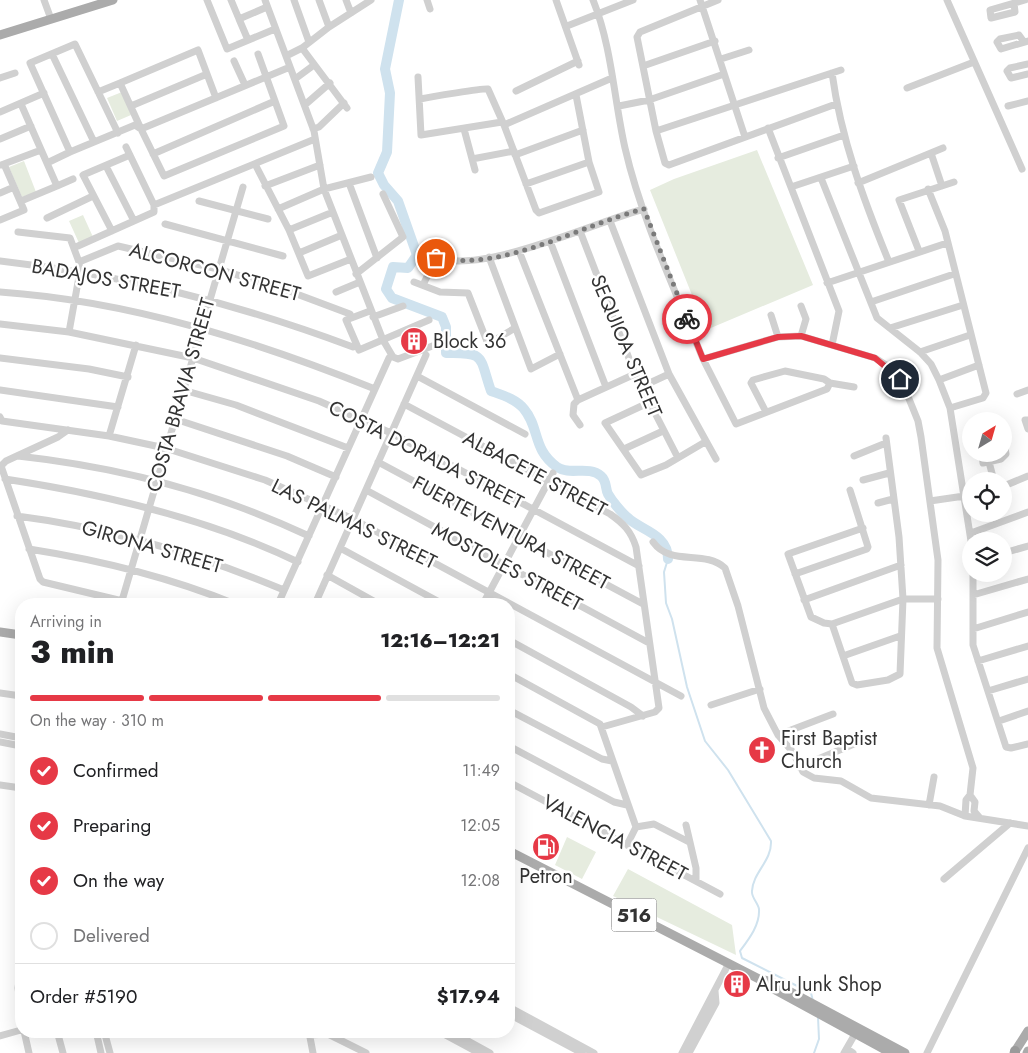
<!DOCTYPE html>
<meta charset="utf-8">
<style>
:root{--surface:#fff;--page:#f6f6f6;--text:#202124;--muted:#757577;--line:#e0e0e0;--accent:#e63946}
body{margin:0;font-family:Jost,sans-serif;background:var(--page);color:var(--text);height:100vh;display:flex;flex-direction:column;font-size:19px;white-space:nowrap}
*{box-sizing:border-box;margin:0}
p{font-size:16px;color:var(--muted)}
.icon{flex:none;width:28px;height:28px;fill:none;stroke:currentColor;stroke-width:2;stroke-linecap:round;stroke-linejoin:round}
.map{position:relative;flex:1;overflow:hidden}
.details{position:absolute;left:15px;top:598px;width:500px;height:440px;display:flex;flex-direction:column;background:var(--surface);border-radius:20px;box-shadow:0 5px 20px #0002}
.details>*{flex:none}
.needle{width:32px;rotate:37deg}
.controls{position:absolute;left:962px;top:412px;display:grid;gap:10px}
.controls a{display:grid;place-items:center;width:50px;height:50px;border-radius:50%;background:var(--surface);box-shadow:0 5px 20px #0002;font-size:25px}
.pin{position:absolute;display:grid;place-items:center;width:42px;height:42px;color:#fff;margin:-21px;border:2px solid #fff;border-radius:50%;box-shadow:0 1px 5px #0007}
.courier{position:absolute;display:grid;place-items:center;width:50px;height:50px;margin:-25px;border:4px solid #e63946;border-radius:50%;background:#fff;color:#222;box-shadow:0 1px 6px #0007}
.summary em{font-style:normal;font-weight:800}
.summary div{display:flex;flex-direction:column-reverse}
.summary{display:flex;align-items:center;justify-content:space-between;height:85px;padding:0 15px}
h1{font-size:32px;font-weight:800;line-height:38px}
.bar{display:grid;grid-template-columns:repeat(4,1fr);gap:8px 5px;align-content:center;height:60px;padding:0 15px}
.bar i{height:6px;border-radius:4px;background:var(--line)}
.bar .active{background:var(--accent)}
.bar p{grid-column:span 4}
.line{display:flex;align-items:center;gap:12px;padding:0 15px;border-top:1px solid var(--line)}
.line div{flex:1}
ol{padding:0 15px;list-style:none}
li{display:flex;align-items:center;gap:15px;height:55px}
li p{margin-inline-start:auto}
li .icon{padding:5px;border-radius:50%;background:var(--accent);color:#fff;stroke-width:4}
li:last-child{color:var(--muted)}
li i{width:28px;height:28px;border:2px solid var(--line);border-radius:50%}
.map>svg:first-child{display:block}
.green{fill:#e6ecdf}
.lines{fill:none;stroke-linecap:round;stroke-linejoin:round}
.stream{stroke:#cfe2ee;stroke-width:2}
.river{stroke:#cfe2ee;stroke-width:10}
.minor{stroke:#d0d0d0;stroke-width:7}
.major{stroke:#ababab;stroke-width:9}
.highway{stroke:#9a9a9a;stroke-width:10}
.done{stroke:#7a7a7a;stroke-width:5;stroke-dasharray:0 9}
.route{stroke:#e63946;stroke-width:6}
.labels{text-anchor:middle;dominant-baseline:central;stroke-width:5;stroke-linejoin:round;paint-order:stroke}
.shield{fill:#fff;stroke:#707070;stroke-width:1}
.shield-label{font-size:19px;font-weight:bold;fill:#333}
.street-label{font-size:20px;fill:#333;stroke:#fff}
.poi-label{font-size:20px;fill:#333;stroke:#fff;text-anchor:start}
</style>
<div class="map">
<svg width="1028" height="1053" viewBox="0 0 1028 1053">
<rect width="100%" height="100%" fill="#fff"/>
<path class="green" d="M122,92l9,23 -14,6 -10,-23z
M757,150l56,135 -107,45 -56,-140 24,-11z
M24,161l12,31 -14,5 -13,-30z
M83,215l10,22 -14,6 -10,-22z
M567,837l29,15 -14,27 -27,-14z
M628,869l104,56 4,30 -123,-59z"/>
<g class="lines">
<path class="stream" d="M668,559l-4,13 2,31 6,16 15,68 18,54 23,29 43,71c1,20 -18,31 -19,50 -1,6 6,12 7,18 1,16 -10,30 -19,42l2,7 69,35 2,8
M814,1053l5,-14 -1,-22"/>
<path class="river" d="M399,0l-14,69 5,24 -3,59 -9,21 6,12 14,16 19,54 -9,13 -15,-1 -7,22 6,9 50,19 4,10v26c40,-1 33,3 45,38 11,4 25,8 33,18 16,19 8,40 33,58 13,9 31,-2 44,9 6,5 4,12 7,18 4,7 13,18 19,23 12,13 41,16 41,42"/>
<path class="minor" d="M44,0l7,19
M207,0l20,49 48,-20
M231,0l8,19 28,-12
M265,0l49,131 10,58 59,151 10,17 5,2 37,-14
M294,0l15,42
M319,0l10,27
M346,0l5,13
M427,0l3,9
M556,0l23,65
M593,0c19,47 21,100 32,148 16,70 51,144 78,211l75,-22 23,-1 74,22 14,9 14,17 15,37 3,16 17,123 -1,88 36,120 -3,27
M700,0l45,137
M718,0l-78,32 -3,5 19,94 9,32 4,2 167,-61
M947,0l75,169
M1014,3l1,9 -24,6 -1,-8 35,-10
M239,19l9,21
M567,26l66,-26
M1024,42l-5,-7 -19,4 -3,3 4,7 27,-8
M302,48l45,60
M52,54l42,88
M258,54l26,72 -120,50 -23,-47 149,-62
M286,56l16,-8 27,-21 42,-27
M721,59l28,-9
M234,61l11,24
M1028,64l-18,4 -3,3 4,7 17,-4
M643,66l72,-25
M832,73c9,66 32,128 57,189
M418,77l3,58 81,-13
M0,78l15,-5
M295,79l19,-14
M120,83l78,-33 18,48
M907,88l67,-26
M516,91l62,-30
M98,92l22,-9 21,46 -6,-4 -65,27 -40,-89 45,-19 43,89
M420,99c10,-2 64,-11 68,-10l16,36 32,85 3,3 60,-21 -10,-30 -13,-67
M307,103l23,-20
M131,106l76,-32
M619,106l30,-6 75,-26
M1008,106l20,-5
M0,112l44,-19
M504,125l108,-47
M768,128l71,183 -7,34
M313,129l6,-2 25,-24
M464,129l11,41
M656,131l185,-61
M0,139l31,-13
M931,153l11,33
M153,154l122,-53
M515,155l68,-25
M778,158l66,-23
M472,159l42,-8
M47,163l23,-11
M255,164l34,66 19,46 43,-17
M1,165l40,-15
M106,166l28,55
M821,178l56,140 43,34 11,12 8,16 11,28 21,133
M349,183l28,75
M858,183l85,-35
M526,184l63,-22
M57,186l16,-7
M265,186l55,-21
M791,187l63,-21
M928,189l17,42 41,162 -3,5 -33,10
M0,193l14,-6
M21,201l36,-15 -36,-82
M199,201l69,18
M154,205l161,-66
M278,209l46,-20 47,-12
M47,218l46,-22
M0,220l24,-10 -20,-46
M610,221l59,153 47,85
M165,224l118,32
M289,230l44,-18
M112,231l-29,-56 47,-20
M580,231l55,143 43,84
M18,232l52,6 9,24 1,9 -11,61
M550,241l56,146
M78,246l76,-34v-7l-28,-58
M519,251l59,149
M919,251l-20,-51 55,-18
M299,253l43,-18
M431,255c42,25 166,-34 213,-46
M489,257l42,112 29,-15
M0,261c125,14 235,42 353,86
M79,262l39,-16 100,23 68,21 64,24
M356,274l47,-37 -20,-43
M414,282l26,10 28,1 20,51 27,-16
M827,283l120,-40
M423,285l13,-27
M0,292c130,9 255,49 375,97
M336,292l24,-10
M871,302l83,-28
M801,306l5,13 -5,17
M370,311l-24,9 13,30 70,-30
M771,315l7,22
M373,317l30,-11
M0,324l69,8 124,26 126,43 72,32 248,133
M890,328l73,-23
M920,352l50,-17
M0,358l89,11 39,8
M703,359l33,65 91,-35 3,-6
M417,376l108,58
M939,380l40,-15
M641,387l28,-13
M0,390l118,17
M183,390l53,15 112,43
M1017,394l11,-4
M648,403l-43,20 36,52 25,-10 39,-23
M404,404l206,110c13,9 21,17 26,33l23,161 -4,4 -53,15
M766,412l-15,-29 2,-3 32,-9 39,8 6,4 24,4
M0,417l2,4 107,15 56,12 100,32 88,39 328,177
M175,419l112,37 49,21
M1028,420h-3l3,9
M580,425l-7,-10 1,-11 4,-4 57,-26
M68,430l-10,7 -52,24 -5,5 39,113 3,3 92,22
M109,436l27,-91
M624,449l39,-18
M982,454l1,9 18,-4 5,-5 -2,-12
M18,456c101,11 200,37 291,80
M854,456l32,-13
M378,462l265,142
M989,462l5,19
M5,479c98,15 204,40 293,83
M863,480l26,-7
M1004,486l24,-10
M366,490l283,153
M930,501l41,-6
M878,503l15,-4
M17,516c93,12 181,38 267,74
M863,528l-75,26 23,63 13,6 8,1 71,-25h35
M971,533l57,-21
M653,542c18,25 51,7 72,26l13,38 26,102 14,27 14,16 11,21 11,6 27,3 30,17 69,8 25,10 63,10
M340,548l103,56
M29,549c70,11 140,28 206,55
M1004,553l24,-7
M795,574l72,-25 1,-2 -18,-57
M973,574v71l33,102 5,1 17,-4
M327,575l52,29
M973,595l55,-16
M804,600l97,-35
M121,604l122,-417
M278,604l111,-246
M315,604l111,-249
M483,604l70,-131
M832,624l20,59 5,2 31,-5 12,-6 3,-75 -4,-62 -13,-99
M973,629l55,-17
M509,640l122,67 12,9
M843,656l57,-20
M978,661l50,-15
M509,674l91,50 36,103
M988,691l40,-12
M0,693l21,3
M711,705l49,-16
M509,710l93,49 10,2
M999,721l29,-10
M0,734l21,4
M778,735l55,-21
M0,742l21,4
M509,746l105,56 13,3
M799,767l55,-23
M509,782l211,112
M0,785l21,3
M970,795l5,7 -1,9 6,7
M929,805l5,-28
M965,816l1,-16 4,-5
M686,825l10,43v13
M636,827l18,-3 35,18
M627,845l9,-18
M944,879l66,-56
M21,966l-3,22 3,22
M509,1007l85,46
M509,1014l73,39
M24,1031l5,22
M57,1031l6,22
M96,1031l5,22
M104,1031l6,22
M438,1031l41,22
M450,1031l40,22
M309,1032l4,21
M309,1035l19,-1 38,19
M0,1036l21,-6
M847,1049l6,4
M682,1053l47,-90
M689,1053l27,-50 -1,-12
M844,1053l11,-19
M927,1053l101,-205"/>
<path class="major" d="M0,35l113,-35
M0,632l21,3
M509,851l250,128 11,8 121,66
M761,979l11,3 133,71
M1014,1053l14,-22
M1027,1053l1,-2"/>
<path class="highway" d="M1015,1053v-2"/>
</g>
<g class="lines">
<path class="done" d="M436,258c68,14 144,-33 208,-49l43,110"/>
<path class="route" d="M687,319l16,40 75,-22 23,-1 74,22 25,21"/>
</g>
<defs>
<g id="building-disc" transform="scale(1.4375)"><circle r="9.5" fill="#e63946" stroke="#fff"/><path d="M-4-6H4V6H1V3H-1V6H-4ZM-2.5-4.3h1.7v1.8h-1.7ZM.8-4.3h1.7v1.8H.8ZM-2.5-1h1.7V.8h-1.7ZM.8-1h1.7V.8H.8Z" fill="#fff"/></g>
<g id="church-disc" transform="scale(1.4375)"><circle r="9.5" fill="#e63946" stroke="#fff"/><path d="M-1.2-6h2.4v3.5h3.3v2.4h-3.3V6h-2.4V-.1h-3.3v-2.4h3.3Z" fill="#fff"/></g>
<g id="fuel-disc" transform="scale(1.4375)"><circle r="9.5" fill="#e63946" stroke="#fff"/><path d="M-5.5-6h7V0h2V4h1.3V-2.5L3-4.5l.8-.8L6-3V5H2.5V1h-1V6h-7ZM-4.2-4.7v3.2H.2V-4.7Z" fill="#fff"/></g>
</defs>
<g fill-rule="evenodd">
<use href="#building-disc" x="414" y="341"/>
<use href="#church-disc" x="762" y="750"/>
<use href="#fuel-disc" x="546" y="847"/>
<use href="#building-disc" x="737" y="984"/>
</g>
<g class="labels">
<rect class="shield" x="611.5" y="898.5" width="45" height="33" rx="4"/>
<g class="shield-label">
<text x="634" y="915">516</text>
</g>
<g class="street-label">
<text transform="translate(215 272) rotate(15)">ALCORCON STREET</text>
<text transform="translate(106 279) rotate(10)">BADAJOS STREET</text>
<text transform="translate(626 346) rotate(67)">SEQUIOA STREET</text>
<text transform="translate(181 395) rotate(-74)">COSTA BRAVIA STREET</text>
<text transform="translate(426 455) rotate(27)">COSTA DORADA STREET</text>
<text transform="translate(535 474) rotate(28)">ALBACETE STREET</text>
<text transform="translate(354 524) rotate(26)">LAS PALMAS STREET</text>
<text transform="translate(511 533) rotate(28)">FUERTEVENTURA STREET</text>
<text transform="translate(152 547) rotate(16)">GIRONA STREET</text>
<text transform="translate(507 567) rotate(28)">MOSTOLES STREET</text>
<text transform="translate(615 838) rotate(28)">VALENCIA STREET</text>
</g>
<g class="poi-label">
<text x="433" y="341">Block 36</text>
<text x="781" y="738">First Baptist<tspan x="781" dy="23">Church</tspan></text>
<text x="546" y="876" text-anchor="middle">Petron</text>
<text x="756" y="984">Alru Junk Shop</text>
</g>
</g>
</svg>
<div class="controls">
<a><svg class="needle" viewBox="-14 -14 28 28"><path d="M0-13l5 13h-10z" fill="#e53935"/><path d="M0 13l5-13h-10z" fill="#757577"/></svg></a>
<a><svg class="icon" aria-label="locate" viewBox="0 0 24 24"><circle cx="12" cy="12" r="6"/><path d="M12 2v4M12 18v4M2 12h4M18 12h4"/></svg></a>
<a><svg class="icon" aria-label="layers" viewBox="0 0 24 24"><path d="M12 4l9 5-9 5-9-5zM3 14l9 5 9-5"/></svg></a>
</div>
<div class="pin" style="left:436px;top:258px;background:#ea580c"><svg class="icon" aria-label="bag" viewBox="0 0 24 24"><path d="M5 8h14l-1 12H6zM9 8a3 3 0 0 1 6 0"/></svg></div>
<div class="pin" style="left:900px;top:379px;background:#1f2937"><svg class="icon" aria-label="home" viewBox="0 0 24 24"><path d="M3 11l9-7 9 7M6 9v11h12V9"/></svg></div>
<div class="courier" style="left:687px;top:319px"><svg class="icon" aria-label="bike" viewBox="0 0 24 24"><circle cx="6" cy="16" r="4"/><circle cx="18" cy="16" r="4"/><path d="M6 16l4-8h5l3 8M10 8l3 8H6M13 5h3"/></svg></div>
<section class="details">
<div class="summary"><div><h1>3 min</h1><p>Arriving in</p></div><em>12:16–12:21</em></div>
<div class="bar"><i class="active"></i><i class="active"></i><i class="active"></i><i></i><p>On the way · 310 m</p></div>
<ol>
<li><svg class="icon" aria-label="check" viewBox="0 0 24 24"><path d="M5 12l5 5 9-10"/></svg>Confirmed<p>11:49</p></li>
<li><svg class="icon" aria-label="check" viewBox="0 0 24 24"><path d="M5 12l5 5 9-10"/></svg>Preparing<p>12:05</p></li>
<li><svg class="icon" aria-label="check" viewBox="0 0 24 24"><path d="M5 12l5 5 9-10"/></svg>On the way<p>12:08</p></li>
<li><i></i>Delivered</li>
</ol>
<div class="line" style="height:65px"><div>Order #5190</div><b>$17.94</b></div>
</section>
</div>
